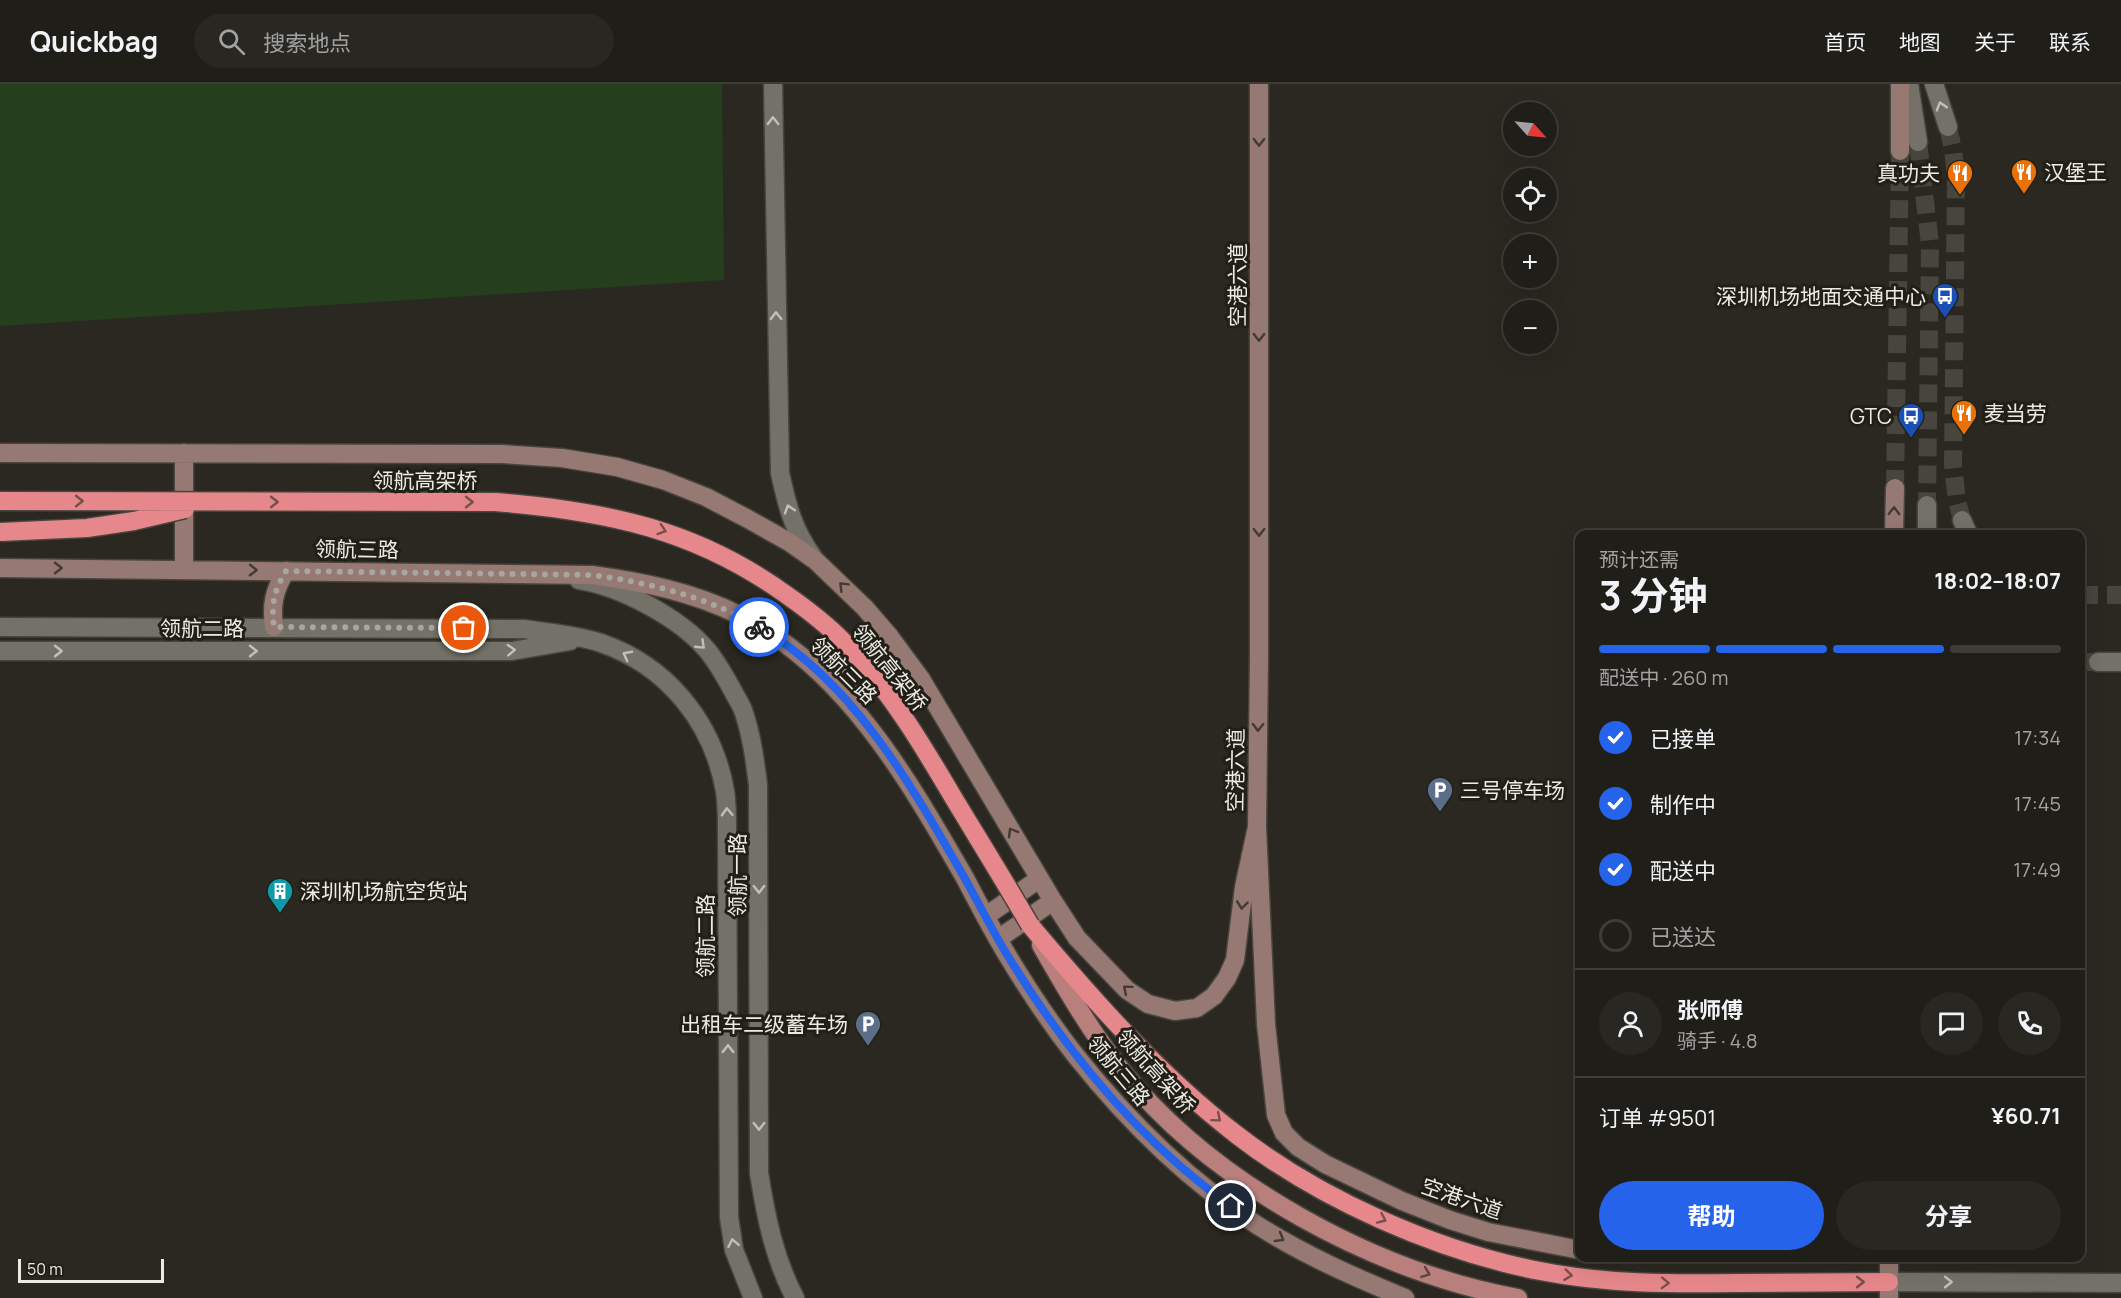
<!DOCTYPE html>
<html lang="zh">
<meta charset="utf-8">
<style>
:root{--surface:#201e18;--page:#282721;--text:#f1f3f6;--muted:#a2a2a2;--line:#3d3c37;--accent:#2563eb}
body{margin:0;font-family:Manrope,"Noto Sans SC",sans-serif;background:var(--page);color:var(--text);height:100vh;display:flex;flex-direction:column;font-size:22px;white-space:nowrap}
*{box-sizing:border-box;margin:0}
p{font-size:20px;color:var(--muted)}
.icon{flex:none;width:33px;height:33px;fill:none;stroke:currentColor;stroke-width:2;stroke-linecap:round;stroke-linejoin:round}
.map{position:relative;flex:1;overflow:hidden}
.details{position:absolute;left:1575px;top:446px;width:510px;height:732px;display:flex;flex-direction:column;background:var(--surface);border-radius:12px;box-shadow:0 6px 24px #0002,0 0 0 2px var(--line)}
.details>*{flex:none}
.needle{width:39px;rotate:117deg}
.controls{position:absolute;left:1503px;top:18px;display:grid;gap:12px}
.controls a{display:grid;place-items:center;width:54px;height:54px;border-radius:50%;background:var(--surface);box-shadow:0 6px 24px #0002,0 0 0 2px var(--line);font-size:30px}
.scale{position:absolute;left:18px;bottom:15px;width:146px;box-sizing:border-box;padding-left:6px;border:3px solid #ebeae4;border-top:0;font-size:16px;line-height:21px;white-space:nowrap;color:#ebeae4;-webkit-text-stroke:4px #211f16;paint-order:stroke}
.pin{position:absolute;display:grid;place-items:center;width:51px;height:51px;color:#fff;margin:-26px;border:3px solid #fff;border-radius:50%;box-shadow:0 2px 6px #0007}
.courier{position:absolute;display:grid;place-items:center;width:60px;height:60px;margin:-30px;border:4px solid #2563eb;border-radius:50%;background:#fff;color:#222;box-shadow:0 2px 8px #0007}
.summary em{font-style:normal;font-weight:700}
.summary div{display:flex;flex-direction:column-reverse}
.summary{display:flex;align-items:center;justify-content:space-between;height:102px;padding:0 24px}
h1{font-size:39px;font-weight:700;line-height:45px}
.bar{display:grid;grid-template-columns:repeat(4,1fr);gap:9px 6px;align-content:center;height:72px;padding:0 24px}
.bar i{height:8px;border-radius:4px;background:var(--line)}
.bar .selected{background:var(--accent)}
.bar p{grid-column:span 4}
.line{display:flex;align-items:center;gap:15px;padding:0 24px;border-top:2px solid var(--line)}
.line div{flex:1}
.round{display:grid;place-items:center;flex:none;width:63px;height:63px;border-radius:32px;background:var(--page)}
ol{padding:0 24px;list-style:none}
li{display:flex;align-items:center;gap:18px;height:66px}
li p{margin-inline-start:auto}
li .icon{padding:6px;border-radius:50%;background:var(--accent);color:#fff;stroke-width:4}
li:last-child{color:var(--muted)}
li i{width:33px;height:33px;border:3px solid var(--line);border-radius:50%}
.action{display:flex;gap:12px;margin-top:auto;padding:12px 24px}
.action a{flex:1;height:69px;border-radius:36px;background:var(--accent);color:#fff;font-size:24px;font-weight:700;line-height:69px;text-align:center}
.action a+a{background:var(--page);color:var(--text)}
header{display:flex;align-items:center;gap:36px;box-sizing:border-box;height:84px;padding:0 30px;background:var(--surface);border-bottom:2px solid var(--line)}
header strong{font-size:28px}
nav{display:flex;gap:33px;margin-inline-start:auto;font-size:21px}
.search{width:420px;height:54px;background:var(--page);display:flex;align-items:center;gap:15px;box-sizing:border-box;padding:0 21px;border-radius:33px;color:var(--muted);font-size:22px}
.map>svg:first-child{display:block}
.green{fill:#253e1e}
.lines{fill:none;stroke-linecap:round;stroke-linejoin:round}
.street-tunnel{stroke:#47453d;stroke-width:18;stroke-dasharray:18 9;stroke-linecap:butt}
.secondary-tunnel{stroke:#47453d;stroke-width:18;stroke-dasharray:18 9;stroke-linecap:butt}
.street-casing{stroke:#47453e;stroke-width:21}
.secondary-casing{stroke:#47453e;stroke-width:21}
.primary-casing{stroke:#47453e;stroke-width:21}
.highway-casing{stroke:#47453e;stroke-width:21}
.street{stroke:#747268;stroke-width:18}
.secondary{stroke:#967972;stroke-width:18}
.primary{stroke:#b87f7d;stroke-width:18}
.highway{stroke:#e6888b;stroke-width:18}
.highway-bridge-casing{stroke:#47453e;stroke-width:21;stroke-linecap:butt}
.highway-bridge{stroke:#e6888b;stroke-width:18}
.oneway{stroke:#c1c0b9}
.oneway2{stroke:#443a32}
.oneway3{stroke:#7a4e4b}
.oneway4{stroke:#5d453f}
.done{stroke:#a7a69f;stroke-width:6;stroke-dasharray:0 10.8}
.route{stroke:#2563eb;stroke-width:8}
.labels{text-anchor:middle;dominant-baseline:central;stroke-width:6;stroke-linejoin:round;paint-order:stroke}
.poi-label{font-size:21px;fill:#ebeae4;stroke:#211f16;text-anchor:start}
.street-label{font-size:21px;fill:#ebeae4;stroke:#211f16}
</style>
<header>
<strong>Quickbag</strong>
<div class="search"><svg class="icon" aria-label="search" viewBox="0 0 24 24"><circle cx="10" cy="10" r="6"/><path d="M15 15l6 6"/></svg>搜索地点</div>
<nav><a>首页</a><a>地图</a><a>关于</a><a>联系</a></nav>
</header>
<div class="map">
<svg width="2121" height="1214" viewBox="0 0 2121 1214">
<rect width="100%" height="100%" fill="#2a2820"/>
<path class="green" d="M0,0h722l2,196 -724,46z"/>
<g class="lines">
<path class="street-tunnel" d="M1948,43l5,22 3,27 -3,289 4,36 5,19
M1918,58l12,102 -3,261
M2080,511h41
M2080,578h18"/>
<path class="secondary-tunnel" d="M1895,404l5,-337"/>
<g class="street-casing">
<path id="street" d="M773,0l7,389c7,32 13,57 33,84
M1909,0l9,58
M1934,0l14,43
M1962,436l6,14
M1927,450v-29
M579,496c41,6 101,38 128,70 10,12 19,28 27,43 3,6 8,13 10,20 8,24 11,48 14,72l1,388c7,44 15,85 36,125
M0,543l524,2c25,4 53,6 77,14 67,23 112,80 124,148 2,12 2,25 2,37l2,389 5,33 19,48
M0,567h512l58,-10
M2098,578h23
M1889,1198l232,1"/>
</g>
<g class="secondary-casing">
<path id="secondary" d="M1259,0v573l-2,170 9,197 10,91 8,18 14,14 27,17 77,37 48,19 38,12 92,18
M1900,67v-67
M0,369l501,1 61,4 55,9 46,13 43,17 42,22 41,23 27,19 49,47 25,29 31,42 132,222 24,37 50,52 21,14 27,7 22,-3 17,-12 13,-18 8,-18 9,-73 13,-60
M1894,450l1,-46
M0,484l592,7c51,7 101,17 147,40 106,53 169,164 226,263 13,25 26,50 41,75 21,35 44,70 70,103 51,64 111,124 181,169 47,30 97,52 148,73
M184,485v-116
M274,543c-3,-22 0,-37 12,-56
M852,622c-2,-7 -5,-15 -4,-23 1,-17 18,-34 36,-32 8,1 15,5 22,9
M986,832l53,-37
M998,855l55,-38
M1889,1214v-41"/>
</g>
<g class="primary-casing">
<path id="primary" d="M1041,861c25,44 50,87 81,126 92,114 254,201 396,227"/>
</g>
<g class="highway-casing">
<path id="highway" d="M1030,841c63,75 129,150 207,210 84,65 200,116 303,136 65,13 131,13 197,12 50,0 101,-1 152,-1"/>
</g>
<use href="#street" class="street"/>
<use href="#secondary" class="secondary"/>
<use href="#primary" class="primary"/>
<use href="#highway" class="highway"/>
<g class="highway-bridge-casing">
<path id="highway-bridge" d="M0,417l495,1c111,9 201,27 293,94 23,16 46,34 65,56 40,44 70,94 100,145 26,43 52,85 77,128
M0,448l87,-4 47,-7 51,-12"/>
</g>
<use href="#highway-bridge" class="highway-bridge"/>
</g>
<defs><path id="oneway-chevron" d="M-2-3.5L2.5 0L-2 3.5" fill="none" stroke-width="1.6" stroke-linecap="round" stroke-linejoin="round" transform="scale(1.5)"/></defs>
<g class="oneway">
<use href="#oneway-chevron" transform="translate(1941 22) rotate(-107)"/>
<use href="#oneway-chevron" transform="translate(773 37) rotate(-91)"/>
<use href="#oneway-chevron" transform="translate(776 232) rotate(-91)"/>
<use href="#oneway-chevron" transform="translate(789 425) rotate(-108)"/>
<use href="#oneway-chevron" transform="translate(701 561) rotate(44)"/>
<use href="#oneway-chevron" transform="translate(511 566) rotate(-3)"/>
<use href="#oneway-chevron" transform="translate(58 567)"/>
<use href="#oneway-chevron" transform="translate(253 567)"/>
<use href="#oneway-chevron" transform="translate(627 571) rotate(-152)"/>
<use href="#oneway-chevron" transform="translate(727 728) rotate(-93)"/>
<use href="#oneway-chevron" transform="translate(759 805) rotate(90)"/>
<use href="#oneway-chevron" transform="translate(728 965) rotate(-90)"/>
<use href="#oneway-chevron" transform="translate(759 1042) rotate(90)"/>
<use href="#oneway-chevron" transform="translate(733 1159) rotate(-101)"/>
<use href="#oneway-chevron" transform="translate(1948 1198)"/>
</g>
<g class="oneway2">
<use href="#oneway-chevron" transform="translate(1259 58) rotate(90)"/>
<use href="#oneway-chevron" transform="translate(1259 253) rotate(90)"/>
<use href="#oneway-chevron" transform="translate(1894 427) rotate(-89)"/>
<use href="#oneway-chevron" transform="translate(1259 448) rotate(90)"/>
<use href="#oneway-chevron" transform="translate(58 484)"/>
<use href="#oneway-chevron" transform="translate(253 486) rotate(1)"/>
<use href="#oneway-chevron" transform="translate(843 502) rotate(-135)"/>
<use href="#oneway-chevron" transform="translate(1258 643) rotate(91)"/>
<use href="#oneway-chevron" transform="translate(1012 748) rotate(-120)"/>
<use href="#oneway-chevron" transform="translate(1242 821) rotate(97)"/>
<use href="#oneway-chevron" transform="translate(1127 905) rotate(-140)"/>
<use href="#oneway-chevron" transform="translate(1280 1154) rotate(30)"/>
</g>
<g class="oneway3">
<use href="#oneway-chevron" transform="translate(79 417)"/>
<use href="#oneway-chevron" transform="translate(274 418)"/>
<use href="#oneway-chevron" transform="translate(469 418)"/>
<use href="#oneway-chevron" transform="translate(662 446) rotate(18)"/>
<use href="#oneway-chevron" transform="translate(1217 1034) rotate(40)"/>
<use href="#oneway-chevron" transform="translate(1382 1135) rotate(24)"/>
<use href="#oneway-chevron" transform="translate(1568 1191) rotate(7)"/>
<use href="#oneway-chevron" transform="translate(1860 1198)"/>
<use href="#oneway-chevron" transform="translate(1665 1199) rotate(2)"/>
</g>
<use class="oneway4" href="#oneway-chevron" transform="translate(1426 1189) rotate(20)"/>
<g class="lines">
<path class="done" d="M464,544l-190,-1c-3,-22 0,-37 12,-56l306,4c59,8 116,22 167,52"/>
<path class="route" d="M759,543c95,55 152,158 205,250 14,25 27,51 42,76 59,97 131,187 225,253"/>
</g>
<defs>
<g id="restaurant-pin" transform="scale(1.35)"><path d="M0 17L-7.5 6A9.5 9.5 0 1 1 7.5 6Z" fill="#e8710a" stroke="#211f16"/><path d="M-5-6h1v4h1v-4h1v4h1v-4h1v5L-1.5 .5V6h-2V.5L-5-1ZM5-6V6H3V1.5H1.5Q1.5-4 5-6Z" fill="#fff"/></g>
<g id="bus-pin" transform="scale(1.35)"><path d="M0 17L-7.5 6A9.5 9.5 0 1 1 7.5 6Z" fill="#1a4fb4" stroke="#211f16"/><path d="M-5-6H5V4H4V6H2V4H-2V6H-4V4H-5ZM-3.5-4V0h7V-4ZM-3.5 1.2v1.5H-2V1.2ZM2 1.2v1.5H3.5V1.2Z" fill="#fff"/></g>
<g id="parking-pin" transform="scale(1.35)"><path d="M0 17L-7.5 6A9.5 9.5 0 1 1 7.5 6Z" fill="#5c6f8a" stroke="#211f16"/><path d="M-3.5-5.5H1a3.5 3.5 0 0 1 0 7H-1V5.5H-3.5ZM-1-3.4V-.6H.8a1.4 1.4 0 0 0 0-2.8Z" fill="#fff"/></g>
<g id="building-pin" transform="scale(1.35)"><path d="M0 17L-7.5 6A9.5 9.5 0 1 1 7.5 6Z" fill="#0f9aa8" stroke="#211f16"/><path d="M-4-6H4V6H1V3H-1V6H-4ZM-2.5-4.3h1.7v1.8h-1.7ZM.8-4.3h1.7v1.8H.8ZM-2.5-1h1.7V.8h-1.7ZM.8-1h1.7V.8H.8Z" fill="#fff"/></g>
</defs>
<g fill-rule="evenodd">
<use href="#restaurant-pin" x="2024" y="88"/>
<use href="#restaurant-pin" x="1960" y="89"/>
<use href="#bus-pin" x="1945" y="212"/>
<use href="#restaurant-pin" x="1964" y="329"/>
<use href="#bus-pin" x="1911" y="332"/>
<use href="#parking-pin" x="1440" y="706"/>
<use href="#building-pin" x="280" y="807"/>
<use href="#parking-pin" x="868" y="940"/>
</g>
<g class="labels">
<g class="poi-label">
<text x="2044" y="88">汉堡王</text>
<text x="1940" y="89" text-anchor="end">真功夫</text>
<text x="1926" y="212" text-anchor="end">深圳机场地面交通中心</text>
<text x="1984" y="329">麦当劳</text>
<text x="1892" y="332" text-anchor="end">GTC</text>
<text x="1460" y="706">三号停车场</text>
<text x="300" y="807">深圳机场航空货站</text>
<text x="848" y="940" text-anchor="end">出租车二级蓄车场</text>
</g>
<g class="street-label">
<text transform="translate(1237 201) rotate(-90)">空港六道</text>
<text x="425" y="396">领航高架桥</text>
<text transform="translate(357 465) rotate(1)">领航三路</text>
<text x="202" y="544">领航二路</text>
<text transform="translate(890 583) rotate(51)">领航高架桥</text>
<text transform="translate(844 586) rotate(45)">领航三路</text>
<text transform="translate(1235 686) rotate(-89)">空港六道</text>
<text transform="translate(737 791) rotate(-90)">领航一路</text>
<text transform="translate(705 852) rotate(-90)">领航二路</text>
<text transform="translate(1119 986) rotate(50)">领航三路</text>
<text transform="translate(1156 987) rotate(48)">领航高架桥</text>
<text transform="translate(1462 1114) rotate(19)">空港六道</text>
</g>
</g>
</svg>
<div class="controls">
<a><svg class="needle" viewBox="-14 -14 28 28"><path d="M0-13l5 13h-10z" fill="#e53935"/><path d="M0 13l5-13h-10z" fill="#a2a2a2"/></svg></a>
<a><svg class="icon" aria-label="locate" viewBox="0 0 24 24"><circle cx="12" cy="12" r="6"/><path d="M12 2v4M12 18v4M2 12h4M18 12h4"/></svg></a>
<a>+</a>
<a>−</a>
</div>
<div class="scale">50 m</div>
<div class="pin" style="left:464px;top:544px;background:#ea580c"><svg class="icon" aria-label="bag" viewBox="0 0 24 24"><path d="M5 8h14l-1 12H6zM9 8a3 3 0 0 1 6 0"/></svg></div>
<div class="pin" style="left:1231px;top:1122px;background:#1f2937"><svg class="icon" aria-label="home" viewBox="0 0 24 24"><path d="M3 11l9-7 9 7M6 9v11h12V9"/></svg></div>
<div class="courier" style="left:759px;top:543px"><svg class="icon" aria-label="bike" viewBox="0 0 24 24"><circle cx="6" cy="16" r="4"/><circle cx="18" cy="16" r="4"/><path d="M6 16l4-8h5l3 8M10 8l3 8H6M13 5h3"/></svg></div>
<section class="details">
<div class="summary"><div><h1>3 分钟</h1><p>预计还需</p></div><em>18:02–18:07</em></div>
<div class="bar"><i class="selected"></i><i class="selected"></i><i class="selected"></i><i></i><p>配送中 · 260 m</p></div>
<ol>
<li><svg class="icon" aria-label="check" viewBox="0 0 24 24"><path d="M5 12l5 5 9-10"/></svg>已接单<p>17:34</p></li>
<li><svg class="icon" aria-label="check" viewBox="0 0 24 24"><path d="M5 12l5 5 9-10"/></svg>制作中<p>17:45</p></li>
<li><svg class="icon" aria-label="check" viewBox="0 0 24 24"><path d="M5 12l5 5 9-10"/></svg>配送中<p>17:49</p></li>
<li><i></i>已送达</li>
</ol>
<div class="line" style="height:108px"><a class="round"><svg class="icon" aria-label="person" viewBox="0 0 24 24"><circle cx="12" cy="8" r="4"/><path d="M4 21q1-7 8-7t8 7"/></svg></a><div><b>张师傅</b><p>骑手 · 4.8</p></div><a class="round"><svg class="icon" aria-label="chat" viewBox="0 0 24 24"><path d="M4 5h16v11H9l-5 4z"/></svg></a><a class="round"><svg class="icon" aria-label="phone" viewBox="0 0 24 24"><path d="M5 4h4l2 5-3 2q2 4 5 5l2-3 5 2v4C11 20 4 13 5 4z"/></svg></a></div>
<div class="line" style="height:78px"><div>订单 #9501</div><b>¥60.71</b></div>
<div class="action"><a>帮助</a><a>分享</a></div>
</section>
</div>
